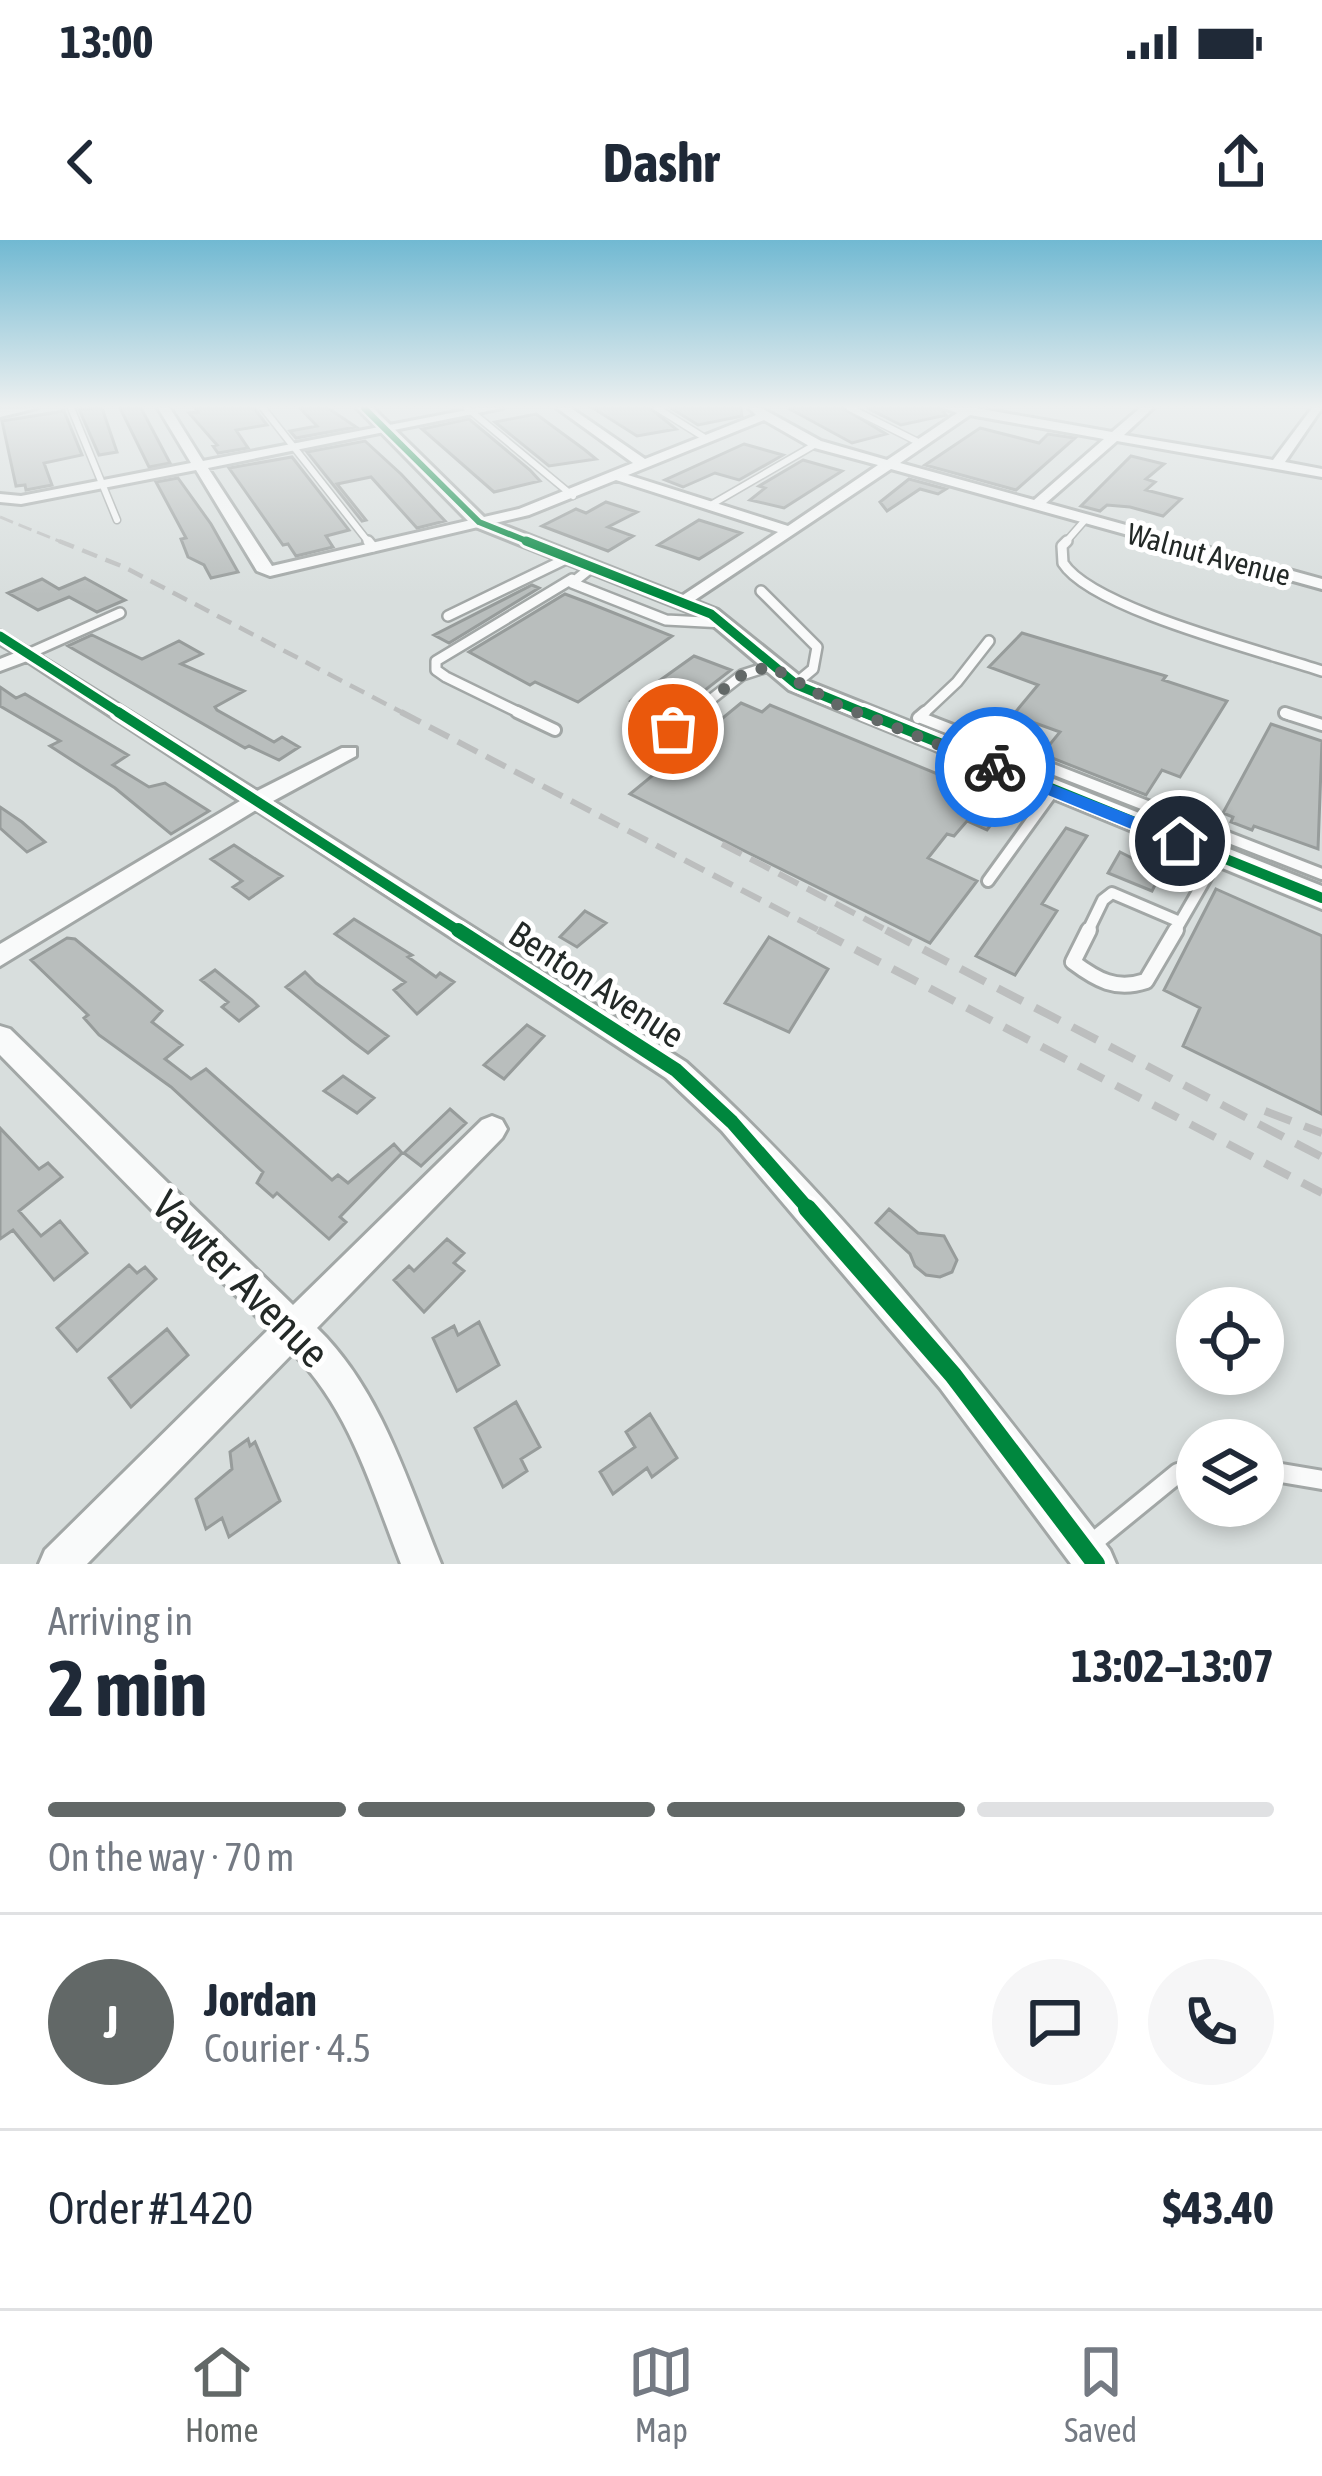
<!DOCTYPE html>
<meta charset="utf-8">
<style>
:root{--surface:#fff;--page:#f6f6f7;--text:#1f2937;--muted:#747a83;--line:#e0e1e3;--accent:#626867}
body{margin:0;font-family:"Asap Condensed",sans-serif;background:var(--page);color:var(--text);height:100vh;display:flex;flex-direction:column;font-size:45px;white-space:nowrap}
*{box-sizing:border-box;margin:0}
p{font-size:39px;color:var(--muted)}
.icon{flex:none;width:66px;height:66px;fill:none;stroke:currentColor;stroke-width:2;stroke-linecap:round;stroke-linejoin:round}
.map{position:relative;height:1324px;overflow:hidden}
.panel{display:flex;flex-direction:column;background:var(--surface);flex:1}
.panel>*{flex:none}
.tools{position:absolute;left:1176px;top:1047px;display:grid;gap:24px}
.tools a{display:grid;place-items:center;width:108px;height:108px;border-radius:50%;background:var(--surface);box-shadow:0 6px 18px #0003;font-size:60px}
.pin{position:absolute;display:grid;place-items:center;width:102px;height:102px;color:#fff;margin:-51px;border:6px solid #fff;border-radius:50%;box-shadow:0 3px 12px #0007}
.courier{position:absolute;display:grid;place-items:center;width:120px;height:120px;margin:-60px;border:9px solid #1a73e8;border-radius:50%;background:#fff;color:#222;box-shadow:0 3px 15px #0007}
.summary em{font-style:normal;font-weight:700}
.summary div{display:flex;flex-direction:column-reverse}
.summary{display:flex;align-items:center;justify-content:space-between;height:204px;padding:0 48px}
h1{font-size:78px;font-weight:700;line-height:90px}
.bar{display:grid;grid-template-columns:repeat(4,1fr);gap:18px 12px;align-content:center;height:144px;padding:0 48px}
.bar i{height:15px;border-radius:9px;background:var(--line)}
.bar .selected{background:var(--accent)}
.bar p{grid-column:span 4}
.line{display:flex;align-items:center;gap:30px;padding:0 48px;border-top:3px solid var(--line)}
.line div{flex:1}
.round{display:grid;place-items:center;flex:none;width:126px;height:126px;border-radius:63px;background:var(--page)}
.status{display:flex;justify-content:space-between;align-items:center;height:84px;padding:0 60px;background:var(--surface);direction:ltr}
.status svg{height:33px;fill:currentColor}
header{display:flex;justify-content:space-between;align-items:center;height:156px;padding:0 48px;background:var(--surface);font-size:54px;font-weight:700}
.menu{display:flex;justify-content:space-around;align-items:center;height:168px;border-top:3px solid var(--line);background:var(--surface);font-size:33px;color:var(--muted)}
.menu a{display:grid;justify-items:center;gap:6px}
.menu .selected{color:var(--accent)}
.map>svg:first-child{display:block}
.building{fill:#b9bebd;stroke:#979c9b;stroke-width:3}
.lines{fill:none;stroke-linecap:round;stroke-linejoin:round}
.service-far4-casing{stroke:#a2a7a6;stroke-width:9}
.service-far3-casing{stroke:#a2a7a6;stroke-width:14}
.service-far2-casing{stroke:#a2a7a6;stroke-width:16}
.service-far1-casing{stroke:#a2a7a6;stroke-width:20}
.service-casing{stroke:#a2a7a6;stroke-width:24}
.minor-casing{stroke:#a2a7a6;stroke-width:6}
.tertiary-casing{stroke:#a2a7a6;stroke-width:6}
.service-far4{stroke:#f9fafa;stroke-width:6}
.service-far3{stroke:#f9fafa;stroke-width:9}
.service-far2{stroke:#f9fafa;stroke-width:10}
.service-far1{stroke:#f9fafa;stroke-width:14}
.service{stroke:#f9fafa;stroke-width:18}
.minor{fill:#f9fafa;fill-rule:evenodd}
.tertiary{fill:#f9fafa;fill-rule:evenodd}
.rail-far3{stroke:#bcbebe;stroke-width:3;stroke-dasharray:14 6;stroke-linecap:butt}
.rail-far2{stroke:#bcbebe;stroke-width:4.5;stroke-dasharray:16 9;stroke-linecap:butt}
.rail-far1{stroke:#bcbebe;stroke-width:6;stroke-dasharray:22 10;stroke-linecap:butt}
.rail{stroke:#bcbebe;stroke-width:8;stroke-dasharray:28 14;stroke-linecap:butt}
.cycleway-far4-casing{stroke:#fff;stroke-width:10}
.cycleway-far3-casing{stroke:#fff;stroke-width:15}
.cycleway-far2-casing{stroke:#fff;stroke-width:18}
.cycleway-far1-casing{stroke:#fff;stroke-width:21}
.cycleway-casing{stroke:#fff;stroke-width:26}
.cycleway-far4{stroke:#00873e;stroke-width:6}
.cycleway-far3{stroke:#00873e;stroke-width:9}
.cycleway-far2{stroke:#00873e;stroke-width:10}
.cycleway-far1{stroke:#00873e;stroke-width:14}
.cycleway{stroke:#00873e;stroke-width:18}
.route{fill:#1a73e8}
.done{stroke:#626867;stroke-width:12;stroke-dasharray:0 21.6}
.labels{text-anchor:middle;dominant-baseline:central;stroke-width:10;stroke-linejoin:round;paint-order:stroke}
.far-street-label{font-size:30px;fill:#232927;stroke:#fff}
.street-label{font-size:36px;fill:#232927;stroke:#fff}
.near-street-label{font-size:42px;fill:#232927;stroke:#fff}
</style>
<div class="status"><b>13:00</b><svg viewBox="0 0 49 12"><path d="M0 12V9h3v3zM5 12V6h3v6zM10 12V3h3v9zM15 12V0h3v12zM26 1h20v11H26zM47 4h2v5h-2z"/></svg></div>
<header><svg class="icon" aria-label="back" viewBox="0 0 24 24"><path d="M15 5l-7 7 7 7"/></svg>Dashr<svg class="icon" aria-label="share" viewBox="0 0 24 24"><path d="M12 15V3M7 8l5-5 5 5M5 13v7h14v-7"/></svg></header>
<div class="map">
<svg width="1322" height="1324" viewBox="0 0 1322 1324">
<rect width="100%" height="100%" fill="#d8dedd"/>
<path class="building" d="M102,168l15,44 -18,3 -20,-46z
M120,168h21l29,55 -21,4z
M195,168h59l13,17 -31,5 12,18 -30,5 -5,-7 4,-1 -28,-32 9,-1z
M300,168h28l28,19 -60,11 -6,-7 27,-5z
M593,168h57l26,21 -39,7z
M671,168h70l1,8 -44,9z
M788,168h55l43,26 -34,9z
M867,168h73l6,7 -45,10z
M64,171l18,44 -38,8 8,22 -26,5 -1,-5 -9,1 -14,-65z
M536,174l49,36 11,9 -47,7 -54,-44z
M469,179l61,51 10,11 -46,11 -72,-63z
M980,188l59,15 9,-9 27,4 -59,52 -91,-25z
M365,201l36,33 44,47 -28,7 -46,-51 -34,7 29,36 -4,1 -55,-69z
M744,204l39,11 -44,25 -24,-7 -32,14 -18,-7z
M1131,216l33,8 -18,15 9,3 -9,8 35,9 -18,17 -33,-9 -23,-2 -7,6 -19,-5z
M292,217l57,73 -23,6 7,11 -37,9 -8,-12 -5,1 -54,-77z
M803,220l39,11 -58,37 -34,-8 15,-12 -6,-2z
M178,238l33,46 27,48 -27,6 -7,-13 -16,-8 -7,-18 5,-1 -30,-56z
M909,239l37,10 -8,5 -18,-5 -33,22 -7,-9z
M606,262l31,10 -29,15 25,9 -25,15 -66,-25 34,-17 10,4z
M699,280l42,13 -42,26 -41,-14z
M85,338l40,22 -28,12 -28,-15 -31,13 -30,-17 34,-14 17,10z
M532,345l7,3 -90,55 -15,-8z
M565,354l24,9 83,33 -94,66 -43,-20 -5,3 -61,-33z
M1022,393l144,43 -3,4 64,21 -47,76 -18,-7 -16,25 -104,-41 18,-22 -47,-17 25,-30 -49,-18z
M92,395l50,24 37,-18 23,13 -21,10 63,27 -29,16 2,3 57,32 8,-5 17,10 -20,13 -30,-14 -4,2 -177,-102z
M694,416l37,14 -62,48 -38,-17z
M0,447l16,11 9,-4 103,61 -15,10 36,22 16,-4 44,28 -38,23 -56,-46 -65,-42 10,-5 -60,-35z
M741,463l21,9 8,-7 238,98 -21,27 -20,-9 -13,15 -7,-2 -19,24 49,23 -47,62 -300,-149z
M1271,484l51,17 -4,108 -64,-23 -2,4 -21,-8 2,-5 -10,-4z
M0,567l22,15 23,20 -18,10 -27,-24z
M1066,588l21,8 -45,68 15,7 -42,64 -39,-19z
M234,605l32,21 16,10 -33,23 -16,-12 9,-6 -31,-22z
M1120,612l41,21 -9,18 -44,-18z
M1216,649l106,47v178l-139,-68 17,-38 -36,-18z
M585,671l21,12 -29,24 -17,-10z
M354,679l58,36 -4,2 28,20 4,-4 14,9 -37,32 -23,-24 11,-8 -70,-48z
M769,697l59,32 -39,63 -64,-29z
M67,698l8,1 87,72 -10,11 30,23 -17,14 26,20 15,-10 126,111 6,-5 10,8 46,-39 8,9 -62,64 6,5 -17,17 -52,-46 -4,4 -16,-14 6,-11 -92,-85 -72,-52 -15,-17 4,-3 -57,-55z
M215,730l37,30 6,6 -19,15 -17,-14 6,-5 -27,-22z
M305,732l11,11 72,53 -20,17 -16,-12 -66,-54z
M527,785l17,11 -40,43 -20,-14z
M343,836l31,22 -17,15 -33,-22z
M450,869l16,14 -45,43 -17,-13z
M0,888l39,41 9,-6 14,14 -43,34 22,25 19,-15 27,32 -33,27 -41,-50 -13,9z
M889,969l29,24 26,3 13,24 -5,12 -12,5 -14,-2 -11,-9 -5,-12 -34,-31z
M447,999l17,14 -10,10 10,8 -40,41 -30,-32 15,-14 5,5z
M129,1025l8,8 8,-6 11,12 -79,72 -20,-23z
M479,1082l20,43 -42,26 -24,-53 21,-12 4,9z
M167,1089l21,26 -57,52 -22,-29z
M516,1162l24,45 -19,12 6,12 -24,16 -28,-59z
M650,1174l27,44 -25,19 -5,-9 -34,26 -13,-22 35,-25 -9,-15z
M248,1199l2,7 5,-4 25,59 -51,36 -7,-19 -16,11 -10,-30 36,-30 -2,-17z"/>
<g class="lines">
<g class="service-far4-casing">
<path id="service-far4" d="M71,168l46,112
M263,168l107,136
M467,168l106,88
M657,168l48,30
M850,168l70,35
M709,266l107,-62
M1064,304l21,-24"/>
</g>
<g class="service-far3-casing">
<path id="service-far3" d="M368,301l5,6
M1067,301l-5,5 1,17c29,46 203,89 259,108
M592,327l-20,16 94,37 58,3
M761,351l56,56 -4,22 -18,15
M448,376l120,-58
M28,414l92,-41
M1285,473l5,2
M524,475l-78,-38 -10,-7v-9l136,-82
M691,475l51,-40 28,-9
M922,475l35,-33 32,-41"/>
</g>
<g class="service-far2-casing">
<path id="service-far2" d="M517,472l38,18
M1285,473l37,12
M919,477l403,157
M918,478l7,-6
M644,512l51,-40
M988,641l65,-90
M1087,693l16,-33 9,-7 68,29
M1174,693l44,-76"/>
</g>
<g class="service-far1-casing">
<path id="service-far1" d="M1089,690l-16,32c24,18 43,29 73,19l30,-51"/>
</g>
<g class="service-casing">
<path id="service" d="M1263,1230l59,10
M1091,1304l87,-71 19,-5"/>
</g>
<g class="minor-casing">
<path id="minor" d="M37,168l-37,9v-8z
M158,168h12l33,53 274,-53h25l-294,60 64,98 247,-57 114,-46 -76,-55h14l74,51 111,-44 -7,-7h12l60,33 66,19 70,-47 -13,-5h32l136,24 28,-24h13l-29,27 149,25 39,-52h10l-37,54 37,7v8l-205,-36 -71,62 276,76v10l-431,-120 -208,139 -8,-5 2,-4 101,-67 -162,-52 -87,35 -259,61 -13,-5 -61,-101 -175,34 -21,-2v-8l21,2 170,-33zM970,175l134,24 -70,61 -134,-37zM764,180l47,27 67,18 -90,61 -160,-51z
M0,391l257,160 85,-43h14v8l-83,45 413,261c157,142 295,320 424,488l6,14h-45l-131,-176 -218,-257 -56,-53 -410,-268 -256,156v-22l240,-143 -213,-140 -27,10v-12l15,-6 -15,-9z
M0,786l10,3 283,276 189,-185 10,-4 10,4 5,9 -5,9 -185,190c64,62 91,155 124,236h-40c-29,-74 -51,-154 -108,-211l-206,211h-48l6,-14 224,-221 -269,-274z"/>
</g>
<g class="tertiary-casing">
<path id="tertiary" d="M357,168h16l112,110 233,92 87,70 517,206v23l-533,-219 -85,-72 -231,-92z"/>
</g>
<use href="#service-far4" class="service-far4"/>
<use href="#service-far3" class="service-far3"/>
<use href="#service-far2" class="service-far2"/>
<use href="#service-far1" class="service-far1"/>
<use href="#service" class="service"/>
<use href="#minor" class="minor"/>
<use href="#tertiary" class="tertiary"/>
<path class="rail-far3" d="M0,277l66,27"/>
<path class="rail-far2" d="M59,301l65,26 283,148"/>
<path class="rail-far1" d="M401,472l423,221
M722,604l170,89"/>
<path class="rail" d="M818,690l504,263
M886,690l436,227
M1265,871l57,22"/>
<g class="cycleway-far4-casing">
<path id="cycleway-far4" d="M364,168l115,114 55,22"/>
</g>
<g class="cycleway-far3-casing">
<path id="cycleway-far3" d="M526,301l185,73 86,71 73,30
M0,396l123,79"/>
</g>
<g class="cycleway-far2-casing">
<path id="cycleway-far2" d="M118,472l344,221
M863,472l459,186"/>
</g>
<g class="cycleway-far1-casing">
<path id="cycleway-far1" d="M458,690l218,140 56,52 78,89"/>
</g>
<g class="cycleway-casing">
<path id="cycleway" d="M807,968l146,167 143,189"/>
</g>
<use href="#cycleway-far4" class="cycleway-far4"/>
<use href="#cycleway-far3" class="cycleway-far3"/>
<use href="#cycleway-far2" class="cycleway-far2"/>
<use href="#cycleway-far1" class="cycleway-far1"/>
<use href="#cycleway" class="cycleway"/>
</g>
<linearGradient id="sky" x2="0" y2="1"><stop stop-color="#71b9d2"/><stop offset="0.47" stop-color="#edf0f0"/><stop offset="1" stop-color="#edf0f0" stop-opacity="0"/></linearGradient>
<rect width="1322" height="354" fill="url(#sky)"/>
<path class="route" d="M995,522l191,75 3,4 -16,5 -184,-75v-7z"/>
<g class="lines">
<path class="done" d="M673,489l69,-54 28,-9 66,38 159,63"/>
</g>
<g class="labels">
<g class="far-street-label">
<text transform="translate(1209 314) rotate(15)">Walnut Avenue</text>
</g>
<g class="street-label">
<text transform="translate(597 744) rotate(33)">Benton Avenue</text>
</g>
<g class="near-street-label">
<text transform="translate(241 1039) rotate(45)">Vawter Avenue</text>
</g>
</g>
</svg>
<div class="tools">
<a><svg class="icon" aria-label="locate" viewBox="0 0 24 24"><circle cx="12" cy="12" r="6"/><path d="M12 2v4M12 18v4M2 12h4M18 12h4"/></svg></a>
<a><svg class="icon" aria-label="layers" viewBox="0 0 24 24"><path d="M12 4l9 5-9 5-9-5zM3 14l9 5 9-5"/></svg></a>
</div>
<div class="pin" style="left:673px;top:489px;background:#ea580c"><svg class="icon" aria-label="bag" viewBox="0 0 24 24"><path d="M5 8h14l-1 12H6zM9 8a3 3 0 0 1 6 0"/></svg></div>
<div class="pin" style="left:1180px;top:601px;background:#1f2937"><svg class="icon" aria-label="home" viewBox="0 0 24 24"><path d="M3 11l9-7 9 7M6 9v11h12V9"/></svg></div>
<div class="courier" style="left:995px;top:527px"><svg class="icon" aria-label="bike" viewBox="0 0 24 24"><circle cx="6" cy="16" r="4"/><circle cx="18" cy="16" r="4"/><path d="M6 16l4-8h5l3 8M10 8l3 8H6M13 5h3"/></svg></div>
</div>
<section class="panel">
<div class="summary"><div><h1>2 min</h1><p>Arriving in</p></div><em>13:02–13:07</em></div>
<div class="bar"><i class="selected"></i><i class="selected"></i><i class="selected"></i><i></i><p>On the way · 70 m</p></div>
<div class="line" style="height:216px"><b class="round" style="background:var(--accent);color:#fff">J</b><div><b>Jordan</b><p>Courier · 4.5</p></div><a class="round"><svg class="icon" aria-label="chat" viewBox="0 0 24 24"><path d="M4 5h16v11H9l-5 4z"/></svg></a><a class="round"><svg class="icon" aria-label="phone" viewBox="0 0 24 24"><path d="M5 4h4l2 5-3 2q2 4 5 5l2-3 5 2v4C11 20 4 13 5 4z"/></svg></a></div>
<div class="line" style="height:156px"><div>Order #1420</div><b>$43.40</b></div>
</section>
<nav class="menu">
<a class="selected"><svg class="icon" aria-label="home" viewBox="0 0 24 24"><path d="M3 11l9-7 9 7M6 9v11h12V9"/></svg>Home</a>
<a><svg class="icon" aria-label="map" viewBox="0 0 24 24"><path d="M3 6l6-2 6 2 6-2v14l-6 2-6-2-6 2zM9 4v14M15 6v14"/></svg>Map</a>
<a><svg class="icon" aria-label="saved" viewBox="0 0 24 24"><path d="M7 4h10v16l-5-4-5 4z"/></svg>Saved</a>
</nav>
